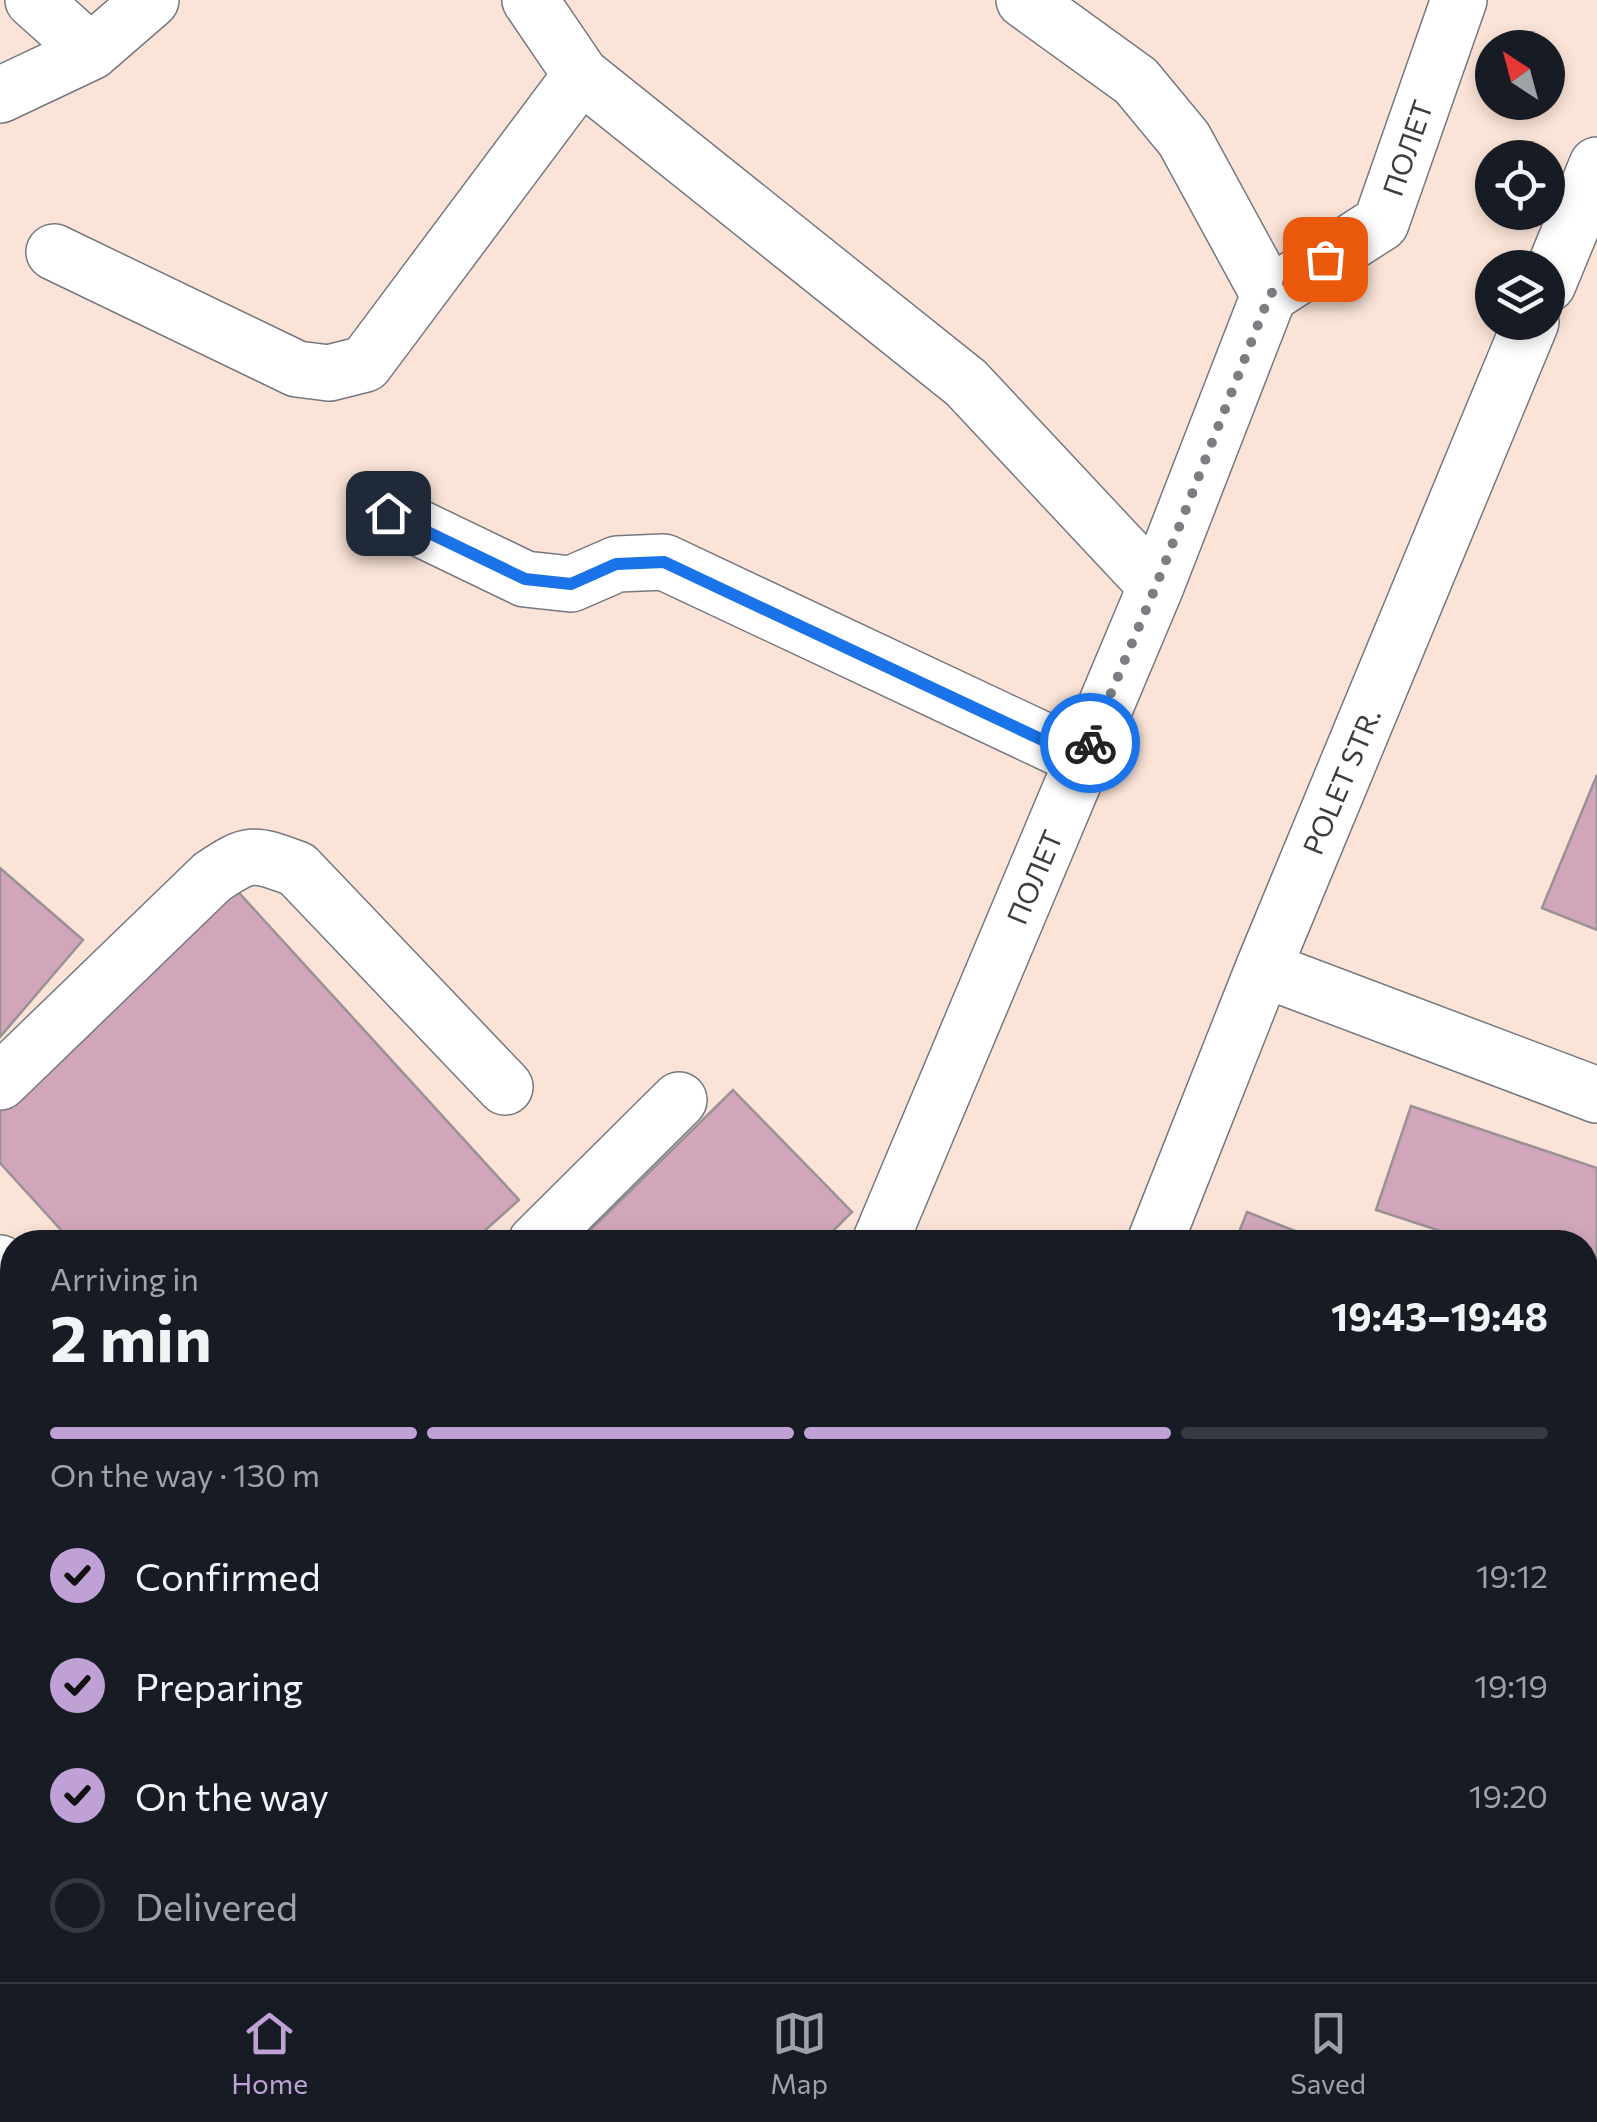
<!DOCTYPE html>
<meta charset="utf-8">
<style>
:root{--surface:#171b24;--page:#242831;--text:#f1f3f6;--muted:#9ea1a6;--line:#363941;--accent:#bfa1d6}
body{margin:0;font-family:Commissioner,sans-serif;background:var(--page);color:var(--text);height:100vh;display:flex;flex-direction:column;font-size:38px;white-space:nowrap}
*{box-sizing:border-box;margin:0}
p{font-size:32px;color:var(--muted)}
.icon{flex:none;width:55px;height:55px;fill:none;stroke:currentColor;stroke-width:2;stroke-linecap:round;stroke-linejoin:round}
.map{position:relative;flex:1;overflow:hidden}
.drawer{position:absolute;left:0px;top:1230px;width:1598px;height:752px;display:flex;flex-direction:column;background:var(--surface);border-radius:40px 40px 0 0;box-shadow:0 5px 15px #0003}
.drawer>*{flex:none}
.needle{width:65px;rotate:324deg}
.fabs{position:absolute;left:1475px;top:30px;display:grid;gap:20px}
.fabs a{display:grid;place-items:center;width:90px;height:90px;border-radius:50%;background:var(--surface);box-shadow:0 5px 15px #0003;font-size:50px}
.pin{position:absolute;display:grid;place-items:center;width:85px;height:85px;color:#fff;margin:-42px;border-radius:20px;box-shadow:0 5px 15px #0006}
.courier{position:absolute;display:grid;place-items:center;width:100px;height:100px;margin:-50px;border:8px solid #1a73e8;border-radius:50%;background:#fff;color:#222;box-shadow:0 2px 12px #0007}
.summary em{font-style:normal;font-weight:700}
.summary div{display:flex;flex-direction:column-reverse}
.summary{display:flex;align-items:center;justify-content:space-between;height:170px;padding:0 50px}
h1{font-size:65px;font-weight:700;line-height:75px}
.bar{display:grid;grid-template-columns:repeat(4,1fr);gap:15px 10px;align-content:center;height:120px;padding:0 50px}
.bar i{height:12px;border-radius:8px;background:var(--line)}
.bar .selected{background:var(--accent)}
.bar p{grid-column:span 4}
ol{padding:0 50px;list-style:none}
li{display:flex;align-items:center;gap:30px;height:110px}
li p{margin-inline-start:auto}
li .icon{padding:10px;border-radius:50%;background:var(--accent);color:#111;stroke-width:4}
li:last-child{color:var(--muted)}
li i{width:55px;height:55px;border:5px solid var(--line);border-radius:50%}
.menu{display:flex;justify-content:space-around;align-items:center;height:140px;border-top:2px solid var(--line);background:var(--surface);font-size:28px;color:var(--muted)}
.menu a{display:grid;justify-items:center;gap:5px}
.menu .selected{color:var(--accent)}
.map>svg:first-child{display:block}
.industrial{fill:#fbe4d7;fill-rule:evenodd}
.building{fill:#d1a6bb;stroke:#9a9195;stroke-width:2.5}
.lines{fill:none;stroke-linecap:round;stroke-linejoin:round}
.minor-casing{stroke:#767880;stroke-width:58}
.major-casing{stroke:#767880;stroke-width:58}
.minor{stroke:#fff;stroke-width:55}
.major{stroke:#fff;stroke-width:55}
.done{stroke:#7b7d82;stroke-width:10;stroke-dasharray:0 18}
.route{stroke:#1a73e8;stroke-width:12}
.labels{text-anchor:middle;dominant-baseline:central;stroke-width:10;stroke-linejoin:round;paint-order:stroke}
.street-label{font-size:28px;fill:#3c3d40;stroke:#fff}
</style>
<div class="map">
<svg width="1597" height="1982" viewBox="0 0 1597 1982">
<rect width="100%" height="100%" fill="#f1f3fc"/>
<path class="industrial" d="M0,0h1597v1982h-1597zM1492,48h56v54h-56zM1492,158h56v54h-56zM1492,268h56v54h-56zM12,1242h1573v728h-1573z"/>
<path class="building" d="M1597,775v155l-55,-22z
M0,868l83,72 -83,97z
M231,884l288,316 -47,42h-400l-72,-79v-69z
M733,1090l119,122 -30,30h-244z
M1411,1106l186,62v115l-12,-4v-37h-111l-98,-32z
M1247,1212l76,30h-88z
M12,1415v76l-12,-13v-50z
M1585,1460l12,5v283l-12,-5z"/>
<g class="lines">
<g class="minor-casing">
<path id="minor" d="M33,0l58,52
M530,0l51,75 385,308 190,203
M1024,0l112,81 48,58 85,156
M0,95l91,-43 60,-52
M54,252l243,117 32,4 36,-9 216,-289
M1548,284l49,-119
M388,513l137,66 46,5 46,-20 47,-2 419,197
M1263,969l334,126
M0,1082l212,-205c38,-26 42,-24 85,-8l208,218
M536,1242l143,-142
M880,1242l276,-656 113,-291 112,-72 78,-223
M1155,1242l108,-273 268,-647
M0,1263l12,13
M1585,1307l12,5
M0,1679l12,14
M468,1982l8,-12
M770,1982l8,-12
M910,1982l13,-12"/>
</g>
<g class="major-casing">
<path id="major" d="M0,1914l12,13
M54,1970l12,12"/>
</g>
<use href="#minor" class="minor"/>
<use href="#major" class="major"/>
</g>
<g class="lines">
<path class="done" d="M1090,743l66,-157 114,-292 55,-35"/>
<path class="route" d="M388,513l137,66 46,5 45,-20 48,-2 419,197 7,-16"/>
</g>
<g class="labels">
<g class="street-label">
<text transform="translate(1407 148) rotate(-71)">ПОЛЕТ</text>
<text transform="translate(1341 781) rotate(-67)">POLET STR.</text>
<text transform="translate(1034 877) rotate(-67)">ПОЛЕТ</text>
</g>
</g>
</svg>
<div class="fabs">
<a><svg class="needle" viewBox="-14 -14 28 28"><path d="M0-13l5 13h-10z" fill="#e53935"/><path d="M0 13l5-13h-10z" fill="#9ea1a6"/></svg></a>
<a><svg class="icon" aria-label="locate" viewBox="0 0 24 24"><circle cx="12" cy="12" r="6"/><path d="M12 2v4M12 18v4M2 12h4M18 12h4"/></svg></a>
<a><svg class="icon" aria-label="layers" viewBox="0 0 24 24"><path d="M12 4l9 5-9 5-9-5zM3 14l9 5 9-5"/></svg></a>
</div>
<div class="pin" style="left:1325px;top:259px;background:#ea580c"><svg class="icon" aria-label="bag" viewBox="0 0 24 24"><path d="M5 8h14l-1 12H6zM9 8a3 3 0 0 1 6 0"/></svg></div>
<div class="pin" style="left:388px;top:513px;background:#1f2937"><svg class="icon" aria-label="home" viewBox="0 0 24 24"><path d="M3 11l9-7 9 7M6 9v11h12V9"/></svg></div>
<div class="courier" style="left:1090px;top:743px"><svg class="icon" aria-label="bike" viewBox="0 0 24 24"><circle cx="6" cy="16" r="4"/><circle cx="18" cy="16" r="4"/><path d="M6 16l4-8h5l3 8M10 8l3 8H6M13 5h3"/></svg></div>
<section class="drawer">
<div class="summary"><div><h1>2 min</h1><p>Arriving in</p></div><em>19:43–19:48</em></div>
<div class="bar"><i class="selected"></i><i class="selected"></i><i class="selected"></i><i></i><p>On the way · 130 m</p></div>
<ol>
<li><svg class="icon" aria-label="check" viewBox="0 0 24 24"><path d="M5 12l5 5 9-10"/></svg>Confirmed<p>19:12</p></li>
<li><svg class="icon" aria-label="check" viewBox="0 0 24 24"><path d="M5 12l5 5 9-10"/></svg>Preparing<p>19:19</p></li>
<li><svg class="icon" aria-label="check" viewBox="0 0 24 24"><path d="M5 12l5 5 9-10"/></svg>On the way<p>19:20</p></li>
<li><i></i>Delivered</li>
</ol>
</section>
</div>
<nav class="menu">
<a class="selected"><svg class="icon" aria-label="home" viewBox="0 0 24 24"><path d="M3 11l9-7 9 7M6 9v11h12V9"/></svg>Home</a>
<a><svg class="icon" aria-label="map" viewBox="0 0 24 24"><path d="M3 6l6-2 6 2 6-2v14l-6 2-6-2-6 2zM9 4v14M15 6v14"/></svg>Map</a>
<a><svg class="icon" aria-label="saved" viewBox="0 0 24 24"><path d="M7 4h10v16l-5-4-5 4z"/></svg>Saved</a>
</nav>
